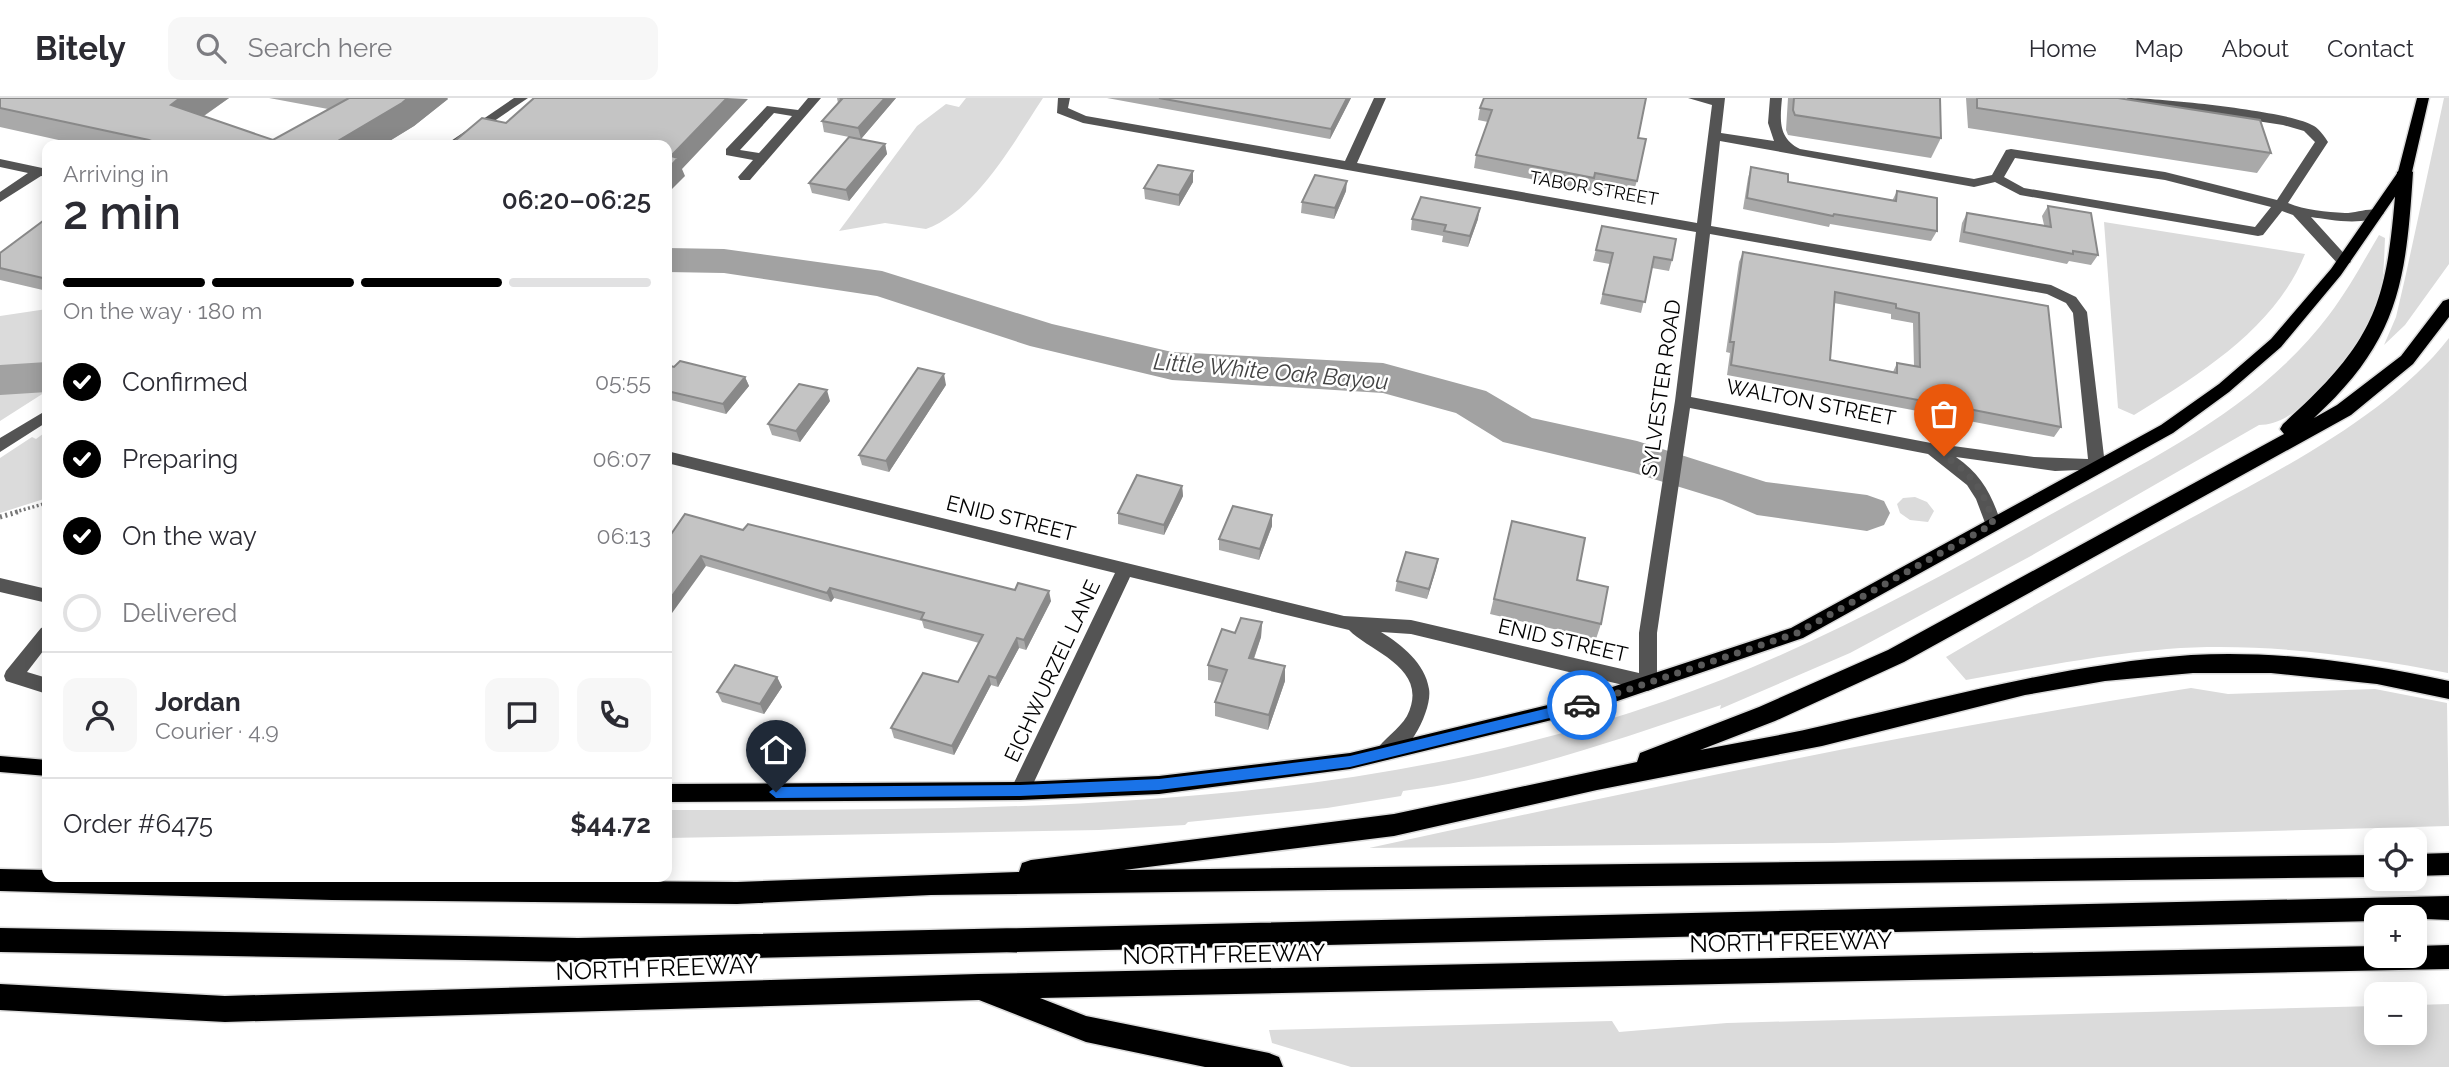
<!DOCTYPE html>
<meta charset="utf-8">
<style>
:root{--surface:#fff;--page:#f7f7f7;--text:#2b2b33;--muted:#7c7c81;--line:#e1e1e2;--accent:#000}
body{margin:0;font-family:Raleway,sans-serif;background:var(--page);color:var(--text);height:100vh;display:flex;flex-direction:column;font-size:26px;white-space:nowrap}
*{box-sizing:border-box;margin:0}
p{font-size:23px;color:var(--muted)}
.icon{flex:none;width:38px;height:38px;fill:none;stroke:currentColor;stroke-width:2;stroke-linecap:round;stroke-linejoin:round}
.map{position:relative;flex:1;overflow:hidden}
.panel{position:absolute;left:42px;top:42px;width:630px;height:742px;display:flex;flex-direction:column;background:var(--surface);border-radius:14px;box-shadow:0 4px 18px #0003}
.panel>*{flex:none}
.buttons{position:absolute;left:2364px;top:730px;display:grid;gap:14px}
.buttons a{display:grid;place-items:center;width:63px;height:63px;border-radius:14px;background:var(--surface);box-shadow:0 4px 18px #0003;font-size:35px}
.pin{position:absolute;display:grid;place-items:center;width:60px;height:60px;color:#fff;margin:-72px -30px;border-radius:50% 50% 50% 0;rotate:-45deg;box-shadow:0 0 7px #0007}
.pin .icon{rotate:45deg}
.courier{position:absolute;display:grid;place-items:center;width:70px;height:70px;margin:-35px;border:5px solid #1a73e8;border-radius:50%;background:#fff;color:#222;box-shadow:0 2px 9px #0007}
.summary em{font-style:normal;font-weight:600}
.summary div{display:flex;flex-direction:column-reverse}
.summary{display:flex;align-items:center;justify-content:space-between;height:119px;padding:0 21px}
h1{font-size:46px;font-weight:600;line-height:52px}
.bar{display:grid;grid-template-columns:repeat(4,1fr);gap:10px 7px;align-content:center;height:84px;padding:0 21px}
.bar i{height:9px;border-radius:5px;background:var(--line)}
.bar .on{background:var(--accent)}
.bar p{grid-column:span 4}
.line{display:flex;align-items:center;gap:18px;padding:0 21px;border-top:2px solid var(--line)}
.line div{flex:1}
.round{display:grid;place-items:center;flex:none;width:74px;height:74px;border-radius:14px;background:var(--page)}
ol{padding:0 21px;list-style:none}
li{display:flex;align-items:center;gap:21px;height:77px}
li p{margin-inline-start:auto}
li .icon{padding:7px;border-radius:50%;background:var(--accent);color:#fff;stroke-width:4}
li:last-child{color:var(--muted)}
li i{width:38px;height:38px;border:4px solid var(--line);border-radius:50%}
header{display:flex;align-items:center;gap:42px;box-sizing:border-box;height:98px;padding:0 35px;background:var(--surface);border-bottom:2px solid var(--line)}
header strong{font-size:33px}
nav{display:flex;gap:38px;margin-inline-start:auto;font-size:24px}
.search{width:490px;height:63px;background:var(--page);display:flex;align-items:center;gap:18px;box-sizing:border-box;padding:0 24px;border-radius:14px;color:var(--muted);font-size:26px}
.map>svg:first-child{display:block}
.green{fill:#dbdbdb}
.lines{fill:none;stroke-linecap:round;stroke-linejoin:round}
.river{fill:#a2a2a2;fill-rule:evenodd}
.major-casing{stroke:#dbdbdb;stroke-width:3}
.highway-casing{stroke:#dbdbdb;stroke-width:3}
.path-far1{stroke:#767676;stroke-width:3.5;stroke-dasharray:2 2.5;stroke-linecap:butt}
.path{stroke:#767676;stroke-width:5;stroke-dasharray:2 3.5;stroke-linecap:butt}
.minor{fill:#545454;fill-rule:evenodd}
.major{fill:#000;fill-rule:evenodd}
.highway{fill:#000;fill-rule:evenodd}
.wall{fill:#a9a9a9;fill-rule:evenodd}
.shaded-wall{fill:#898989}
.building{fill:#c4c4c4;stroke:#898989;stroke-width:2;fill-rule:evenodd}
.route{fill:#1a73e8}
.done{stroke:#595959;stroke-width:7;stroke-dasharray:0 12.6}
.labels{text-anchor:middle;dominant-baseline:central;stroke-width:5;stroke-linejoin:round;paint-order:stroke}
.far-street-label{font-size:18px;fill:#000;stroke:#fff}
.street-label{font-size:21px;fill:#000;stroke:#fff}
.water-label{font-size:23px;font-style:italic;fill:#434343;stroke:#fff}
.near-street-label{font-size:24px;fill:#000;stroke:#fff}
</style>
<header>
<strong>Bitely</strong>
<div class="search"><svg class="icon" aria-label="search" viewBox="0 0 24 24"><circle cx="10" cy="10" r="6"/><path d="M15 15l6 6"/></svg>Search here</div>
<nav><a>Home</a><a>Map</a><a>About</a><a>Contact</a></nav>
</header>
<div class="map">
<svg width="2449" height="969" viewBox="0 0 2449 969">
<rect width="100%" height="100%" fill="#fff"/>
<path class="green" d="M966,0h77c-30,45 -66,112 -117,131l-41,-6 -46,8 78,-105 29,-22 13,3z
M2444,0h5v166l-44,61 -21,20 12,-28 10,-43z
M2104,124l201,32c-30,75 -107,121 -171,161l-16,-7z
M2379,137l6,3c-1,22 -1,49 -9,70 -15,39 -71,117 -117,117l-230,132 -179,96 -130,56 1,-4c-104,35 -208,72 -318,86l-2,5 -74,12 -139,14 -3,3 -86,5 -432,8v-28c334,0 679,3 998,-109 132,-46 253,-111 374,-180 103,-58 217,-109 290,-206 19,-25 34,-53 50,-80z
M47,211v82l-47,30v-105z
M2449,240l-1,335c-93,-18 -187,-31 -281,-24 -68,6 -134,19 -201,31l-20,-23c73,-43 146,-85 221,-126 91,-50 218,-110 282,-193z
M47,333v67l-47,15v-55l32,-21 4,2z
M1915,399l12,5 7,9 -6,11 -18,-2 -10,-7 -3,-9 6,-6z
M2191,590l37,6 147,-5 72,14 2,123 -617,17 -463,5c273,-59 546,-117 822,-160z
M2449,906v63h-1098l-79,-24 -3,-13 343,-9 7,11 108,-9 649,-17v26h39v-27z"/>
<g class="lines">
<path class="river" d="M667,150l57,1 158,22 170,53 120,28 211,11 103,28 46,27 105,23 129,41 101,13 17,6 6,12 -6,12 -17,6 -110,-16 -35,-15 -88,-27 -131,-31 -47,-29 -73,-20 -211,-13 -142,-34 -153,-50 -153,-23 -57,-1z
M47,264v30l-47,3v-30z"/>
<g class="major-casing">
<path id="major" d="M2417,0h12l-17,74 -71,103 -60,72 -52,45 -56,41 -370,205 -218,74 -235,57 -191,25 -139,6 -353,2v-18l353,-2 139,-6 191,-23 235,-57 206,-68 370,-203 58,-41 52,-45 60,-70 67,-97z
M0,658l47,4v16l-47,-4z"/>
</g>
<g class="highway-casing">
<path id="highway" d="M2405,69l8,5c-7,110 -14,168 -99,246l23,-13 64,-49 42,-55 6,-2v18l-36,47 -62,51 -447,247 -129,59 -75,29c42,-8 84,-15 126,-25 121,-28 240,-61 365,-70 86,-5 174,8 258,26v18l-72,-15 -106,-11h-78l-88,8 -80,14 -203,51 -225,44 -203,46 -270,34 1252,-15v22l-1445,18 -194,9 -405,-4 -332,-9v-22l47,1v7l690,5 282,-10 3,-9 9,-3 363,-46 243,-52 3,-9 119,-46 129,-57 396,-216 -4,-5 3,-5c98,-88 104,-124 114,-252z
M2449,755v22l-34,1v-22z
M2449,798v24l-73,-3v4l-1798,41 -578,-10v-24l578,10z
M2449,847v24l-1409,29 46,18 183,37 10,4 4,10h-78l-119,-25 -107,-42 -754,22 -225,-12v-26l225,12 753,-22 1398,-28v10h39v-10z"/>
</g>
<path class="path-far1" d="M15,414l32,-9"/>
<path class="path" d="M0,419l21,-6"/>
<path class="minor" d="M514,0h14l-69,47h-14z
M808,0h13l-71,82h-10l-2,-3 15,-17 -27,-5v-6l41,-43 31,4zM774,15l18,3 -33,37 -19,-3z
M1058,0h12l-2,10 18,8 259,45 29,-63h12l-29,65 340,60 15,-118 -24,-7h37l-4,35 53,8 -6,-18 2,-25h12c-2,22 -4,40 18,51l174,30 18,-4 14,-25 5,-1 154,23 112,28 38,-58 -11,-11 -21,-6 -151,-23 -6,-4c31,0 166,13 188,28 5,3 11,11 14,16l-40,61c17,7 38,9 57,10 13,0 29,-8 39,0 -17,14 -53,7 -73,4l38,42 2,3 -7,4 -5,-1 -46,-50 -11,-4 -19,24 -5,1 -238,-41 -25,-13 -21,5 -254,-46 -9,85 340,59 25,12 11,15 18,153 -2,4 -48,2 -99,-14c25,17 37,39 45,67l-8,6 -6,-2 -11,-29 -9,-14 -39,-31 -238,-46 -33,225v50l-2,5 -7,3 -237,-57 -30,-2c21,13 44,31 48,57 4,22 -26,79 -51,70l-3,-6c8,-15 24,-23 32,-37 24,-48 -37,-64 -58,-86l-219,-53 -103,220 -7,3 -7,-3 -3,-6 105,-218 -448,-110v-12l677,165 67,4 228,53v-40l36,-232 21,-169 -613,-109 -26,-10zM2015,60l150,22 106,27 -16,20 -231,-39 -20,-11zM1710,136l337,60 19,9 7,10 15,146 -54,-2 -103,-14 -240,-46z
M0,61l47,10v8l-6,-1 -41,26v-10l28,-19 -28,-6z
M47,312v12l-47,30v-14z
M0,480l47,11v14l-47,-11z
M47,528v20l-20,26 20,6v16l-41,-13 -2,-5 2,-5 35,-43z"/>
<use href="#major" class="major"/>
<use href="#highway" class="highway"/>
</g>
<path class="wall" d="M0,0h229l-25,18 69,24 55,-31 -59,-11h178l1,1 -34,27 -31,19h-302l-81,-18z
M837,0h59l-35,41 24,5 2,10 -38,47 -37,-8 -3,-10 40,-46 -25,-5 -2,-11 16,-18z
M1107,0h244l-21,41z
M1788,0h152l1,40 -10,20 -143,-23 -2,-5z
M1966,0h152l153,55 -14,20 -289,-45z
M1480,10l158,30 -1,43 -4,12 -41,-7 -1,5 -117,-23 2,-13 12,-33 -10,-2z
M1751,69l37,15 104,19 5,-10 40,40 -6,10 -101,-17 -1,3 -86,-18 5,-31z
M1193,73v11l-14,24 -34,-7 -1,-11z
M1346,93l-12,28 -33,-6 1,-11z
M2048,108l50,49 -7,10 -22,-4 -2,3 -108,-22 3,-19 5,-10 77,12 -2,-9z
M47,120v73l-47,-11v-27z
M1412,121h66l-10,28 -26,-5 1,-6 -32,-6z
M1602,128l70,34 -3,11 -17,-3 -11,45 -41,-9 10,-40 -17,-3z
M1743,154l305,54 13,121 -7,10 -101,-19 -5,10 -24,-5 -1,-11 -196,-37 3,-22 -4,-1 13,-90zM1834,205l57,11v5l22,4 1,43 -17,-3 -4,9 -63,-12z
M667,267l78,12 4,9 -23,28 -59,-15z
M946,287l-57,87 -27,-7 -3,-10z
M830,303l-30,41 -28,-7 -4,-11z
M1182,388l1,10 -19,39 -46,-11v-11z
M1272,417v11l-13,34 -40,-10v-11z
M1512,423l89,103 -5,15 -106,-25z
M743,432l308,71 -25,49 -7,-2 -21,39 -7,-2 -37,70 -60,-17 -3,-10 67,-46 21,-39 -55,-15 -2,-7 -88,-23 -3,4 -125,-36 -39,-26z
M1438,461l-11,40 -32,-8 2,-10z
M1262,524l-1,15 -7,22 31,7v15l-17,49 -53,-14v-14l7,-19 -14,-3v-15l27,-32z
M777,579l5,10 -18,27 -42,-12 -5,-10z"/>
<path class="shaded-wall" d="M180,0h49l-43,30 -15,-23z
M408,0h39l1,1 -34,27 -31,19h-52z
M727,0l21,1 -66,70 3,7 -18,18v-24l4,-14z
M885,0h11l-35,41 -3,-11z
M1347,0h4l-21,41 1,-10z
M885,46l2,10 -38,47 -3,-11z
M1193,73v11l-14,24v-11z
M1347,83l-1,10 -12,28 1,-11z
M1480,110l-2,11 -10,28 2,-11z
M944,276l2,11 -57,87 -3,-11z
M745,279l4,9 -23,28 -3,-10z
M827,292l3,11 -30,41 -4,-11z
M1182,388l1,10 -19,39v-10z
M1272,417v11l-13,34 1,-11z
M701,458l5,10 -39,54v-17z
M1438,461l-2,11 -9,29 2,-10z
M830,490l4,10 -3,4 -4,-9z
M1049,493l2,10 -25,49 -2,-10z
M1262,524l-1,15 -12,35v-14z
M1017,540l2,10 -21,39 -2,-9z
M1285,568v15l-17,49 1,-15z
M989,578l2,9 -37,70 -2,-9z
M777,579l5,10 -18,27 -4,-10z"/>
<path class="building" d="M0,0h180l-9,7 102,35 76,-42h59l-6,5 -71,42h-170l-12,-5 -149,-32z
M534,0h193l-56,58 7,2 -11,12v-25h-217l32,-27 24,5z
M840,0h45l-27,30 -36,-7 20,-22z
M1159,0h188l-16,31z
M1484,0h162l-8,40 8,1 -9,42 -42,-8 -1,5 -118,-23 16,-45 -12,-2z
M1794,0h146l1,40 -146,-23 -2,-5z
M1977,0h141l142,22 11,33 -294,-45z
M849,39l36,7 -39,46 -37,-7z
M1158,67l35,6 -14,24 -35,-7z
M1751,69l37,7v8l108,19 1,-10 40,7v33l-103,-17 -1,2 -86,-18z
M1315,77l32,6 -12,27 -33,-6z
M1421,99l59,11 -10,28 -26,-5 2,-6 -34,-6z
M2048,108l43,7 7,42 -25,-4v3l-109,-22 3,-19 84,14z
M47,120v61l-47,-11v-15z
M1602,128l74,13 -4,21 -18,-3 -9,45 -42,-8 10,-41 -17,-3z
M1743,154l305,54 13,121 -108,-21v12l-24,-5v-11l-198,-37 3,-23h-4zM1835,194l61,12v4l23,5 1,54 -23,-4v10l-67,-13z
M680,263l65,16 -22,27 -56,-13v-26l7,2z
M918,270l26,6 -58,87 -27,-6z
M799,286l28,6 -31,41 -28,-7z
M1137,377l45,11 -18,39 -46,-12z
M1233,408l39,9 -12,34 -41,-10z
M685,416l58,16 5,-6 267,66 3,-7 31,8 -25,49 -7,-2 -21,40 -7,-2 -37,70 -61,-18 32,-55 35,9 25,-47 -62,-16 3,-6 -94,-25 -3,5 -126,-37 -34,47v-63z
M1512,423l73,17 -8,42 31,7 -7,37 -107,-25z
M1406,454l32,7 -9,30 -32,-8z
M1241,520l21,4 -13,36 36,8 -16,49 -54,-13 12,-32 -19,-5 14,-36 13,4z
M735,567l42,12 -17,27 -43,-12z"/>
<path class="route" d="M1582,602l6,5 -6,5 -232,57 -191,23 -139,6 -244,2 -7,-6 7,-5 244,-2 139,-6 191,-23z"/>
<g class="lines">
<path class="done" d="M1582,607l215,-72 196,-109c-7,-31 -21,-51 -49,-68"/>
</g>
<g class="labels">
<g class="far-street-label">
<text transform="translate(1594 90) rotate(10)">TABOR STREET</text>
</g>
<g class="street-label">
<text transform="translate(1661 290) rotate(-82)">SYLVESTER ROAD</text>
<text transform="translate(1811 304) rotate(11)">WALTON STREET</text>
<text transform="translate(1011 420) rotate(14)">ENID STREET</text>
<text transform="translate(1563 542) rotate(13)">ENID STREET</text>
<text transform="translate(1052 573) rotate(-65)">EICHWURZEL LANE</text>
</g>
<g class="water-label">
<text transform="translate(1271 273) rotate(5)">Little White Oak Bayou</text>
</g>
<g class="near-street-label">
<text transform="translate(1791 844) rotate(-1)">NORTH FREEWAY</text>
<text transform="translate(1224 856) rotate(-1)">NORTH FREEWAY</text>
<text transform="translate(657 870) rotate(-2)">NORTH FREEWAY</text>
</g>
</g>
</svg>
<div class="buttons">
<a><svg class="icon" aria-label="locate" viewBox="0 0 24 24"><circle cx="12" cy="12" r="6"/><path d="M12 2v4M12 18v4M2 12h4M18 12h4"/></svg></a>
<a>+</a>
<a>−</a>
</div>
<div class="pin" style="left:1944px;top:358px;background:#ea580c"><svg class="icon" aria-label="bag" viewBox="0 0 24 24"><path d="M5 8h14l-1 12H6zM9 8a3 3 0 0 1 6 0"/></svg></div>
<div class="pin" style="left:776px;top:694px;background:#1f2937"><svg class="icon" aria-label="home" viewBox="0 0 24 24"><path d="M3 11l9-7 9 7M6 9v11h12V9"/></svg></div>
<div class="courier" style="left:1582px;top:607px"><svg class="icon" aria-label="car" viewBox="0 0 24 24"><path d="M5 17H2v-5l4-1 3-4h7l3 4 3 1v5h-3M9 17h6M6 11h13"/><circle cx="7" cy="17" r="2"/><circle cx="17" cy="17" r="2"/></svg></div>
<section class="panel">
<div class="summary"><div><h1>2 min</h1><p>Arriving in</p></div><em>06:20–06:25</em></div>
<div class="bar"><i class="on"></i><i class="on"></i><i class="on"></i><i></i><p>On the way · 180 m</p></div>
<ol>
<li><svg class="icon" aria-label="check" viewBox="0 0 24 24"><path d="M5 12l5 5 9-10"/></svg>Confirmed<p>05:55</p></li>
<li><svg class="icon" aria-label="check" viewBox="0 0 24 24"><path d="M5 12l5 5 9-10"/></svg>Preparing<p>06:07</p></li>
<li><svg class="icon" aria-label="check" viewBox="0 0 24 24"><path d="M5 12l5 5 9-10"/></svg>On the way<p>06:13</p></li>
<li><i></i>Delivered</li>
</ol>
<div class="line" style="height:126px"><a class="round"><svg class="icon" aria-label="person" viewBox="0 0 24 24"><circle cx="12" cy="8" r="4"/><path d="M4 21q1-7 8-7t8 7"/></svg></a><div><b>Jordan</b><p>Courier · 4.9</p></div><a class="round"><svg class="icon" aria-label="chat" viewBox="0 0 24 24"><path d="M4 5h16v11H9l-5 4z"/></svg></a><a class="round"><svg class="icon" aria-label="phone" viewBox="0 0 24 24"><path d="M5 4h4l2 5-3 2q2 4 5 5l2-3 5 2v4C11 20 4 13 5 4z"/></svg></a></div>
<div class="line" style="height:91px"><div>Order #6475</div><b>$44.72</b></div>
</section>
</div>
